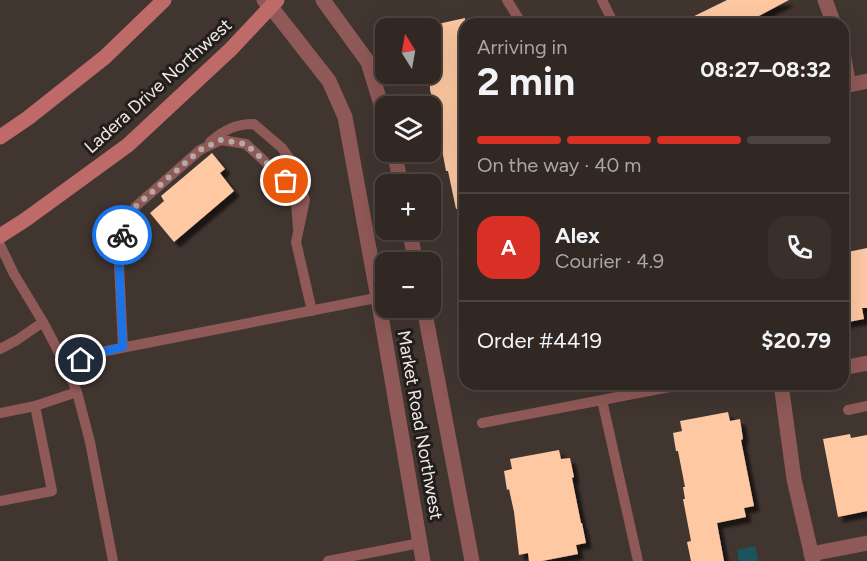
<!DOCTYPE html>
<meta charset="utf-8">
<style>
:root{--surface:#312824;--page:#39302c;--text:#f1f3f6;--muted:#a8a6a6;--line:#4c4441;--accent:#d93025}
body{margin:0;font-family:Figtree,sans-serif;background:var(--page);color:var(--text);height:100vh;display:flex;flex-direction:column;font-size:22px;white-space:nowrap}
*{box-sizing:border-box;margin:0}
p{font-size:20px;color:var(--muted)}
.icon{flex:none;width:33px;height:33px;fill:none;stroke:currentColor;stroke-width:2;stroke-linecap:round;stroke-linejoin:round}
.map{position:relative;flex:1;overflow:hidden}
.side{position:absolute;left:459px;top:18px;width:390px;height:372px;display:flex;flex-direction:column;background:var(--surface);border-radius:18px;box-shadow:0 6px 24px #0002,0 0 0 2px var(--line)}
.side>*{flex:none}
.needle{width:39px;rotate:349deg}
.buttons{position:absolute;left:375px;top:18px;display:grid;gap:12px}
.buttons a{display:grid;place-items:center;width:66px;height:66px;border-radius:12px;background:var(--surface);box-shadow:0 6px 24px #0002,0 0 0 2px var(--line);font-size:30px}
.pin{position:absolute;display:grid;place-items:center;width:51px;height:51px;color:#fff;margin:-26px;border:3px solid #fff;border-radius:50%;box-shadow:0 2px 6px #0007}
.courier{position:absolute;display:grid;place-items:center;width:60px;height:60px;margin:-30px;border:4px solid #1a73e8;border-radius:50%;background:#fff;color:#222;box-shadow:0 2px 8px #0007}
.head em{font-style:normal;font-weight:700}
.head div{display:flex;flex-direction:column-reverse}
.head{display:flex;align-items:center;justify-content:space-between;height:102px;padding:0 18px}
h1{font-size:39px;font-weight:700;line-height:45px}
.bar{display:grid;grid-template-columns:repeat(4,1fr);gap:9px 6px;align-content:center;height:72px;padding:0 18px}
.bar i{height:8px;border-radius:4px;background:var(--line)}
.bar .on{background:var(--accent)}
.bar p{grid-column:span 4}
.line{display:flex;align-items:center;gap:15px;padding:0 18px;border-top:2px solid var(--line)}
.line div{flex:1}
.round{display:grid;place-items:center;flex:none;width:63px;height:63px;border-radius:18px;background:var(--page)}
.map>svg:first-child{display:block}
.water{fill:#1c545e}
.building{fill:#fdc8a2;filter:url(#shadow)}
.lines{fill:none;stroke-linecap:round;stroke-linejoin:round}
.service{stroke:#8f5957;stroke-width:10}
.minor{stroke:#8f5957;stroke-width:15}
.tertiary{stroke:#8f5957;stroke-width:15}
.secondary{stroke:#be6a68;stroke-width:15}
.done{stroke:#b3aaa6;stroke-width:6;stroke-dasharray:0 10.8}
.route{stroke:#1a73e8;stroke-width:8}
.labels{text-anchor:middle;dominant-baseline:central;stroke-width:6;stroke-linejoin:round;paint-order:stroke}
.street-label{font-size:18px;fill:#f0e9e5;stroke:#231e1b}
</style>
<div class="map">
<svg width="867" height="561" viewBox="0 0 867 561">
<defs>
<filter id="shadow"><feDropShadow dx="5.5" dy="5.5" stdDeviation="1.5" flood-color="#0009"/></filter>
</defs>
<rect width="100%" height="100%" fill="#413530"/>
<path class="water" d="M755,546l3,15h-19l-2,-11z"/>
<path class="building" d="M727,0h62l-34,18 3,6h-80z
M465,18v190l-9,1 -8,-38h-2l-9,-48 -5,-18h2l-4,-15v-62h-4l-2,-1z
M212,153l13,16 -5,4 14,18 -60,51 -24,-29 14,-12 -3,-5z
M867,248v60h-5l2,11 -21,4v-70z
M728,412l2,9 10,-2 3,20 -2,1 13,66 -10,2 2,9 -29,6 7,38h-33l-4,-19 4,-1 -8,-42h2l-2,-12h2l-7,-36h-2l-3,-18 9,-2 -2,-10z
M850,434l1,4 16,-3v76l-29,6 -15,-78z
M559,450l2,9 9,-1 4,19 -2,1 9,45h1l4,20 -10,2 2,9 -36,7h-13l-1,-8 -9,2 -5,-43 -5,-23 -2,1 -3,-19 8,-2 -2,-10z"/>
<g class="lines">
<path class="service" d="M507,0l15,24
M602,0l12,24
M210,142c14,-12 25,-18 44,-18l28,24 12,17 11,35 -9,42 16,69
M0,245l14,29 29,48 -26,18 -17,9
M43,322l23,44 11,26 13,50 23,119
M123,347l-5,-103 17,-37 65,-57 21,-10 25,4 40,37 10,21 2,27
M66,366l40,-15 280,-55
M848,410l19,-4
M0,413l35,-7 42,-14
M482,423l120,-23
M0,501l52,-10 -17,-85
M328,561l92,-18
M638,561l-36,-161 83,-16"/>
<path class="minor" d="M825,0l9,24
M843,54l6,31
M843,368l24,-5
M781,384l13,95 19,82
M811,554l56,-11"/>
<path class="tertiary" d="M264,0l7,7 58,74 16,36 33,181 45,263
M323,0l45,62 18,59
M849,85l18,-4
M394,152l7,32
M409,230l7,32
M424,308l48,253"/>
<path class="secondary" d="M0,137l28,-19 77,-61 59,-57
M0,236l25,-16 103,-75 103,-96 46,-49"/>
</g>
<g class="lines">
<path class="done" d="M122,235l13,-28 65,-57 21,-10 25,4 40,37"/>
<path class="route" d="M81,360l25,-9 17,-4 -5,-103 4,-9"/>
</g>
<g class="labels">
<g class="street-label">
<text transform="translate(158 86) rotate(-42)">Ladera Drive Northwest</text>
<text transform="translate(420 425) rotate(80)">Market Road Northwest</text>
</g>
</g>
</svg>
<div class="buttons">
<a><svg class="needle" viewBox="-14 -14 28 28"><path d="M0-13l5 13h-10z" fill="#e53935"/><path d="M0 13l5-13h-10z" fill="#a8a6a6"/></svg></a>
<a><svg class="icon" aria-label="layers" viewBox="0 0 24 24"><path d="M12 4l9 5-9 5-9-5zM3 14l9 5 9-5"/></svg></a>
<a>+</a>
<a>−</a>
</div>
<div class="pin" style="left:286px;top:181px;background:#ea580c"><svg class="icon" aria-label="bag" viewBox="0 0 24 24"><path d="M5 8h14l-1 12H6zM9 8a3 3 0 0 1 6 0"/></svg></div>
<div class="pin" style="left:81px;top:360px;background:#1f2937"><svg class="icon" aria-label="home" viewBox="0 0 24 24"><path d="M3 11l9-7 9 7M6 9v11h12V9"/></svg></div>
<div class="courier" style="left:122px;top:235px"><svg class="icon" aria-label="bike" viewBox="0 0 24 24"><circle cx="6" cy="16" r="4"/><circle cx="18" cy="16" r="4"/><path d="M6 16l4-8h5l3 8M10 8l3 8H6M13 5h3"/></svg></div>
<section class="side">
<div class="head"><div><h1>2 min</h1><p>Arriving in</p></div><em>08:27–08:32</em></div>
<div class="bar"><i class="on"></i><i class="on"></i><i class="on"></i><i></i><p>On the way · 40 m</p></div>
<div class="line" style="height:108px"><b class="round" style="background:var(--accent);color:#fff">A</b><div><b>Alex</b><p>Courier · 4.9</p></div><a class="round"><svg class="icon" aria-label="phone" viewBox="0 0 24 24"><path d="M5 4h4l2 5-3 2q2 4 5 5l2-3 5 2v4C11 20 4 13 5 4z"/></svg></a></div>
<div class="line" style="height:78px"><div>Order #4419</div><b>$20.79</b></div>
</section>
</div>
